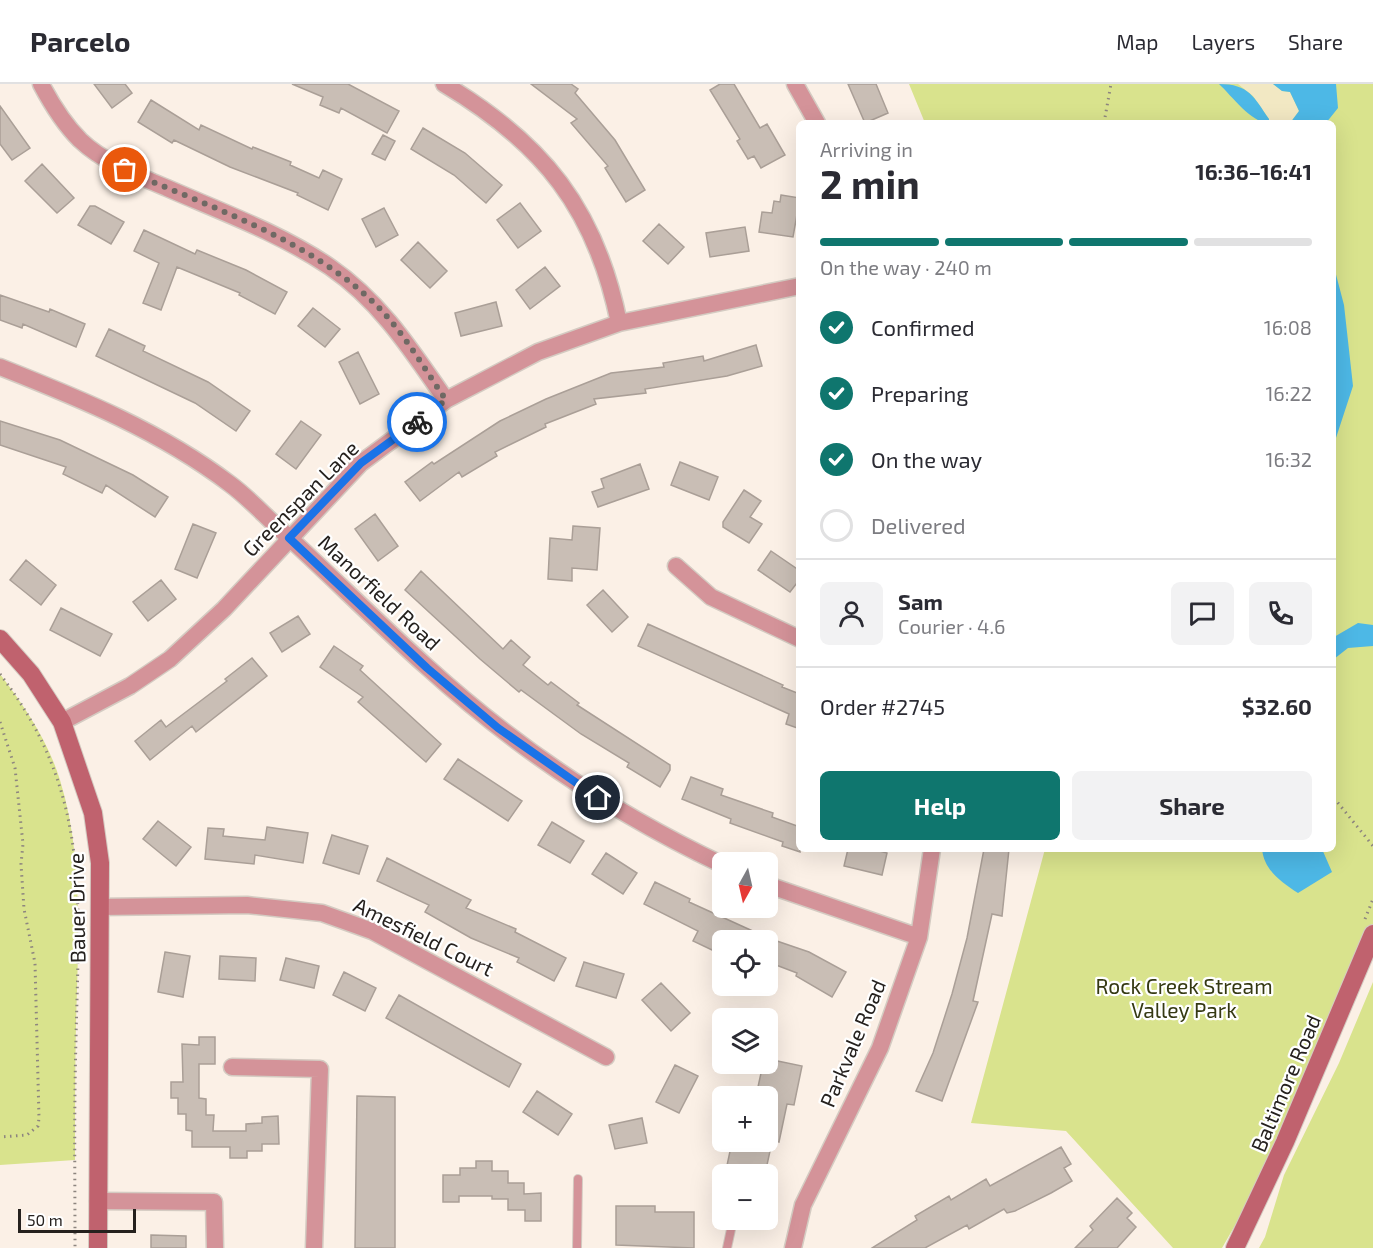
<!DOCTYPE html>
<meta charset="utf-8">
<style>
:root{--surface:#fff;--page:#f2f2f3;--text:#2b2b33;--muted:#7c7c81;--line:#e1e1e2;--accent:#0f766e}
body{margin:0;font-family:"Exo 2",sans-serif;background:var(--page);color:var(--text);height:100vh;display:flex;flex-direction:column;font-size:22px;white-space:nowrap}
*{box-sizing:border-box;margin:0}
p{font-size:20px;color:var(--muted)}
.icon{flex:none;width:33px;height:33px;fill:none;stroke:currentColor;stroke-width:2;stroke-linecap:round;stroke-linejoin:round}
.map{position:relative;flex:1;overflow:hidden}
.details{position:absolute;left:796px;top:36px;width:540px;height:732px;display:flex;flex-direction:column;background:var(--surface);border-radius:9px;box-shadow:0 6px 24px #0002}
.details>*{flex:none}
.needle{width:39px;rotate:188deg}
.controls{position:absolute;left:712px;top:768px;display:grid;gap:12px}
.controls a{display:grid;place-items:center;width:66px;height:66px;border-radius:9px;background:var(--surface);box-shadow:0 6px 24px #0002;font-size:30px}
.scale{position:absolute;left:18px;bottom:15px;width:118px;box-sizing:border-box;padding-left:6px;border:3px solid #25211e;border-top:0;font-size:16px;line-height:21px;white-space:nowrap;color:#25211e;-webkit-text-stroke:4px #fff;paint-order:stroke}
.pin{position:absolute;display:grid;place-items:center;width:51px;height:51px;color:#fff;margin:-26px;border:3px solid #fff;border-radius:50%;box-shadow:0 2px 6px #0007}
.courier{position:absolute;display:grid;place-items:center;width:60px;height:60px;margin:-30px;border:4px solid #1a73e8;border-radius:50%;background:#fff;color:#222;box-shadow:0 2px 8px #0007}
.overview em{font-style:normal;font-weight:700}
.overview div{display:flex;flex-direction:column-reverse}
.overview{display:flex;align-items:center;justify-content:space-between;height:102px;padding:0 24px}
h1{font-size:39px;font-weight:700;line-height:45px}
.bar{display:grid;grid-template-columns:repeat(4,1fr);gap:9px 6px;align-content:center;height:72px;padding:0 24px}
.bar i{height:8px;border-radius:4px;background:var(--line)}
.bar .active{background:var(--accent)}
.bar p{grid-column:span 4}
.line{display:flex;align-items:center;gap:15px;padding:0 24px;border-top:2px solid var(--line)}
.line div{flex:1}
.round{display:grid;place-items:center;flex:none;width:63px;height:63px;border-radius:9px;background:var(--page)}
ol{padding:0 24px;list-style:none}
li{display:flex;align-items:center;gap:18px;height:66px}
li p{margin-inline-start:auto}
li .icon{padding:6px;border-radius:50%;background:var(--accent);color:#fff;stroke-width:4}
li:last-child{color:var(--muted)}
li i{width:33px;height:33px;border:3px solid var(--line);border-radius:50%}
.cta{display:flex;gap:12px;margin-top:auto;padding:12px 24px}
.cta a{flex:1;height:69px;border-radius:9px;background:var(--accent);color:#fff;font-size:24px;font-weight:700;line-height:69px;text-align:center}
.cta a+a{background:var(--page);color:var(--text)}
header{display:flex;align-items:center;gap:36px;box-sizing:border-box;height:84px;padding:0 30px;background:var(--surface);border-bottom:2px solid var(--line)}
header strong{font-size:28px}
nav{display:flex;gap:33px;margin-inline-start:auto;font-size:21px}
.map>svg:first-child{display:block}
.green{fill:#d9e38d}
.sand{fill:#f2e8c3}
.water{fill:#4db8e6}
.building{fill:#c9beb5;stroke:#aa9f97;stroke-width:1.5}
.lines{fill:none;stroke-linecap:round;stroke-linejoin:round}
.lane-casing{stroke:#d4cbc2;stroke-width:10}
.street-casing{stroke:#d4cbc2;stroke-width:19}
.secondary-casing{stroke:#d4cbc2;stroke-width:20}
.path{stroke:#8d857f;stroke-width:3;stroke-dasharray:1.5 4.5;stroke-linecap:butt}
.lane{stroke:#d49399;stroke-width:8}
.street{stroke:#d49399;stroke-width:16}
.secondary{stroke:#c0626e;stroke-width:18}
.done{stroke:#706964;stroke-width:6;stroke-dasharray:0 10.8}
.route{stroke:#1a73e8;stroke-width:8}
.labels{text-anchor:middle;dominant-baseline:central;stroke-width:4.5;stroke-linejoin:round;paint-order:stroke}
.street-label{font-size:21px;fill:#25211e;stroke:#fff}
.park-label{font-size:21px;fill:#353912;stroke:#fff}
</style>
<header>
<strong>Parcelo</strong>
<nav><a>Map</a><a>Layers</a><a>Share</a></nav>
</header>
<div class="map">
<svg width="1373" height="1164" viewBox="0 0 1373 1164">
<rect width="100%" height="100%" fill="#fbf0e6"/>
<path class="green" d="M909,0h464v842l-124,275 -27,47h-49l-107,-117 -95,-8 74,-274h289v-726h-409z
M0,590c25,33 48,67 60,106 24,78 18,164 16,244 -1,45 -1,91 -1,136l-75,5z
M1373,898v266h-114l6,-11 19,-62 55,-112z"/>
<path class="sand" d="M1238,0h35l9,7 8,1 9,19 -9,12h-21v-4l-16,-23z"/>
<path class="water" d="M1219,0c30,0 35,13 50,35v4c-18,0 -37,-27 -50,-39z
M1273,0h63l2,24 -12,15h-36l9,-12 -9,-19 -8,-1z
M1334,183l10,38 9,81 -19,58z
M1358,539l15,2v21l-25,2 -14,11v-22z
M1262,765h60l10,23 -34,21c-17,-11 -34,-23 -36,-44z"/>
<path class="building" d="M94,0h31l7,9 -20,15z
M292,0h56l51,27 -12,22 -46,-25 -2,5 -19,-8 3,-8z
M531,0h40l7,5 -3,4 40,47 30,50 -19,12 -21,-34 3,-2 -37,-43 6,-4z
M720,0h14l26,44 7,-4 18,31 -24,13 -7,-12 -6,3 -11,-18 3,-2 -30,-49z
M848,0h28l12,29 -23,10z
M151,16l48,30 2,-5 51,24 1,-2 38,15 -1,3 29,13 4,-8 19,9 -14,31 -31,-15 1,-2 -68,-26 -56,-27 -2,3 -34,-21z
M0,22l30,42 -18,12 -12,-16z
M423,44l42,25 37,32 -16,18 -32,-28 -43,-26z
M383,51l12,6 -10,19 -13,-6z
M42,80l32,34 -17,15 -32,-32z
M781,111l19,3 -7,39 -34,-5 3,-20 10,1 2,-12 6,1z
M520,119l21,28 -23,17 -21,-28z
M90,122h5l29,16 -13,22 -33,-19z
M384,124l14,27 -22,12 -14,-28z
M659,140l25,23 -16,17 -25,-23z
M745,143l4,24 -39,6 -4,-24z
M144,146l51,24 2,-4 49,20 41,22 -12,22 -36,-19 1,-2 -63,-26 -16,43 -18,-7 16,-40 -25,-12z
M418,158l29,29 -17,17 -29,-28z
M545,183l15,19 -30,23 -14,-19z
M0,211l49,17 1,-3 35,15 -9,23 -53,-23 -1,4 -22,-8z
M496,218l6,24 -41,10 -6,-23z
M313,224l27,21 -15,18 -27,-21z
M109,245l36,17 -2,5 65,31 42,29 -14,20 -41,-28 -99,-47z
M756,261l6,21 -35,10 -82,13 1,4 -52,6 2,5 -51,20 1,3 -51,25 2,4 -35,21 -3,-5 -39,29 -15,-19 27,-20 2,2 66,-43 46,-22 65,-26 53,-6 -1,-4 40,-7 1,5z
M358,268l21,42 -19,10 -21,-42z
M0,337l60,19 73,35 35,22 -13,20 -49,-32 -4,8 -39,-19 3,-7 -66,-22z
M301,337l20,14 -25,34 -20,-15z
M680,378l38,15 -9,23 -38,-15z
M640,380l9,25 -51,18 -6,-15 12,-4 -3,-9z
M744,406l17,11 -11,16 12,7 -13,19 -26,-16v-5z
M375,430l23,32 -20,15 -23,-32z
M193,440l23,9 -19,45 -22,-9z
M573,442l27,2 -3,42 -25,-2v13l-24,-2 2,-41 22,2z
M771,467l29,20v8l-10,13 -32,-22z
M26,476l30,25 -15,20 -31,-25z
M421,487l82,78 8,-9 19,17 -7,8 25,20 3,-3 28,21 -2,2 93,60v5l-10,17 -33,-20 2,-4 -48,-29 -60,-44 -2,2 -39,-33 -75,-69z
M161,496l15,19 -28,22 -15,-19z
M603,506l25,27 -16,15 -25,-27z
M61,524l51,26 -12,22 -50,-26z
M298,532l12,18 -28,18 -12,-19z
M648,540l135,61 -1,2 15,6 3,-2v38l-14,-5 3,-10 -151,-68z
M334,562l29,20 -3,4 81,74 -15,18 -68,-60 5,-5 -43,-30z
M252,574l15,18 -71,56 -4,-6 -42,34 -15,-19 26,-21 5,7 61,-46 -2,-2z
M458,675l64,42 -14,20 -64,-42z
M691,693l32,12 -2,6 52,18 -1,4 28,10v25l-18,-6 1,-4 -53,-19 1,-4 -49,-20z
M158,737l33,26 -15,19 -33,-27z
M552,738l32,19 -14,22 -32,-18z
M267,743l41,6 -5,30 -48,-8 -1,9 -49,-5 3,-31 16,1 -1,7 42,4z
M332,751l36,11 -9,28 -36,-11z
M848,765h24l15,4 -5,22 -38,-9z
M984,765h25l-7,67 -10,-2 -19,87 5,1 -36,99 -26,-10 17,-38 19,-59 15,-56z
M606,769l31,20 -14,21 -31,-20z
M387,774l84,42 -5,8 50,21 -1,3 51,26 -12,23 -37,-19 2,-4 -48,-20 -46,-26 4,-7 -52,-24z
M655,798l35,17 -1,3 79,36 41,14 37,20 -14,25 -36,-21 1,-3 -29,-11v-22h-45v5l-7,-3 -4,8 -19,-9 5,-10 -54,-27z
M165,868l25,4 -7,41 -25,-5z
M220,872l36,2 -1,23 -36,-2z
M286,874l33,8 -5,22 -34,-8z
M584,878l40,12 -8,24 -40,-12z
M344,888l32,16 -11,23 -32,-16z
M661,899l29,30 -19,18 -29,-31z
M399,911l122,69 -12,23 -123,-69z
M199,953h16v27h-16v34l7,1v16h8l-1,16h33v-7l16,-1v-6l16,-1 1,28h-17v7h-15v7h-17v-11h-38v-16l-6,-1v-16h-8v-16h-7v-16h12l-1,-38 17,1z
M768,975l34,7 -8,39 -7,-1 -8,38 -11,-3v-43h-12l7,-32h5z
M675,981l23,11 -19,37 -23,-11z
M537,1007l35,23 -14,21 -35,-23z
M357,1012l38,1v151h-40z
M642,1034l5,25 -32,6 -6,-24z
M732,1058h40l-7,32 -39,-4z
M1061,1063l10,17 -7,4 8,13 -21,12 -36,18 -8,2 -3,-4 -35,20 -2,-4 -42,23h-53l45,-28 -2,-4 34,-20 2,4 35,-21 4,7z
M476,1077h16v10h16v12h16v11l17,-1v28h-16v-11h-17v-11h-16v-3h-33v6h-16v-27h17v-7h16z
M1117,1114l15,15 -5,5 9,9 -19,21h-42l18,-18 -3,-4z
M616,1122h39v6h39v36l-78,-3z
M151,1151l35,1v12h-35z"/>
<g class="lines">
<g class="lane-casing">
<path id="lane" d="M577,1164l1,-69
M727,1164l6,-28"/>
</g>
<g class="street-casing">
<path id="street" d="M41,0c10,19 23,40 39,56 23,22 58,36 87,48 55,24 113,45 163,79 51,35 82,84 116,133
M444,0c99,59 152,125 175,239
M795,0l22,39
M0,283c81,32 160,64 230,117 19,14 36,33 54,49 48,44 94,90 142,133 89,81 189,148 297,199
M676,482l35,31 89,42
M62,638l68,-36 40,-27 54,-50 137,-146 85,-63 92,-48 81,-29 181,-37
M768,801l151,52
M100,823l147,-2 75,8 50,18 234,126
M232,983l88,2 -6,179
M98,1117l116,1 1,46
M793,1164l10,-43 77,-157 39,-111 13,-88"/>
</g>
<g class="secondary-casing">
<path id="secondary" d="M0,555l31,35 31,48 31,91 7,50 -2,385
M1235,1164l50,-106 88,-208"/>
</g>
<path class="path" d="M1104,39l7,-39
M0,590c91,119 79,224 76,365 -2,69 -1,139 -1,209
M0,638l15,46 8,76 -2,20 3,45 11,54 4,155 -1,8 -11,9 -27,2
M1334,714l39,48
M1365,835l8,-20"/>
<use href="#lane" class="lane"/>
<use href="#street" class="street"/>
<use href="#secondary" class="secondary"/>
</g>
<g class="lines">
<path class="done" d="M125,86c84,37 179,67 247,131 30,28 51,66 74,99l-29,22"/>
<path class="route" d="M417,338l-56,41 -72,75 138,130 71,60 100,70"/>
</g>
<g class="labels">
<g class="street-label">
<text transform="translate(300 414) rotate(-45)">Greenspan Lane</text>
<text transform="translate(380 508) rotate(43)">Manorfield Road</text>
<text transform="translate(76 824) rotate(-91)">Bauer Drive</text>
<text transform="translate(424 852) rotate(26)">Amesfield Court</text>
<text transform="translate(852 959) rotate(-67)">Parkvale Road</text>
<text transform="translate(1285 999) rotate(-67)">Baltimore Road</text>
</g>
<g class="park-label">
<text x="1184" y="901">Rock Creek Stream<tspan x="1184" dy="24">Valley Park</tspan></text>
</g>
</g>
</svg>
<div class="controls">
<a><svg class="needle" viewBox="-14 -14 28 28"><path d="M0-13l5 13h-10z" fill="#e53935"/><path d="M0 13l5-13h-10z" fill="#7c7c81"/></svg></a>
<a><svg class="icon" aria-label="locate" viewBox="0 0 24 24"><circle cx="12" cy="12" r="6"/><path d="M12 2v4M12 18v4M2 12h4M18 12h4"/></svg></a>
<a><svg class="icon" aria-label="layers" viewBox="0 0 24 24"><path d="M12 4l9 5-9 5-9-5zM3 14l9 5 9-5"/></svg></a>
<a>+</a>
<a>−</a>
</div>
<div class="scale">50 m</div>
<div class="pin" style="left:125px;top:86px;background:#ea580c"><svg class="icon" aria-label="bag" viewBox="0 0 24 24"><path d="M5 8h14l-1 12H6zM9 8a3 3 0 0 1 6 0"/></svg></div>
<div class="pin" style="left:598px;top:714px;background:#1f2937"><svg class="icon" aria-label="home" viewBox="0 0 24 24"><path d="M3 11l9-7 9 7M6 9v11h12V9"/></svg></div>
<div class="courier" style="left:417px;top:338px"><svg class="icon" aria-label="bike" viewBox="0 0 24 24"><circle cx="6" cy="16" r="4"/><circle cx="18" cy="16" r="4"/><path d="M6 16l4-8h5l3 8M10 8l3 8H6M13 5h3"/></svg></div>
<section class="details">
<div class="overview"><div><h1>2 min</h1><p>Arriving in</p></div><em>16:36–16:41</em></div>
<div class="bar"><i class="active"></i><i class="active"></i><i class="active"></i><i></i><p>On the way · 240 m</p></div>
<ol>
<li><svg class="icon" aria-label="check" viewBox="0 0 24 24"><path d="M5 12l5 5 9-10"/></svg>Confirmed<p>16:08</p></li>
<li><svg class="icon" aria-label="check" viewBox="0 0 24 24"><path d="M5 12l5 5 9-10"/></svg>Preparing<p>16:22</p></li>
<li><svg class="icon" aria-label="check" viewBox="0 0 24 24"><path d="M5 12l5 5 9-10"/></svg>On the way<p>16:32</p></li>
<li><i></i>Delivered</li>
</ol>
<div class="line" style="height:108px"><a class="round"><svg class="icon" aria-label="person" viewBox="0 0 24 24"><circle cx="12" cy="8" r="4"/><path d="M4 21q1-7 8-7t8 7"/></svg></a><div><b>Sam</b><p>Courier · 4.6</p></div><a class="round"><svg class="icon" aria-label="chat" viewBox="0 0 24 24"><path d="M4 5h16v11H9l-5 4z"/></svg></a><a class="round"><svg class="icon" aria-label="phone" viewBox="0 0 24 24"><path d="M5 4h4l2 5-3 2q2 4 5 5l2-3 5 2v4C11 20 4 13 5 4z"/></svg></a></div>
<div class="line" style="height:78px"><div>Order #2745</div><b>$32.60</b></div>
<div class="cta"><a>Help</a><a>Share</a></div>
</section>
</div>
